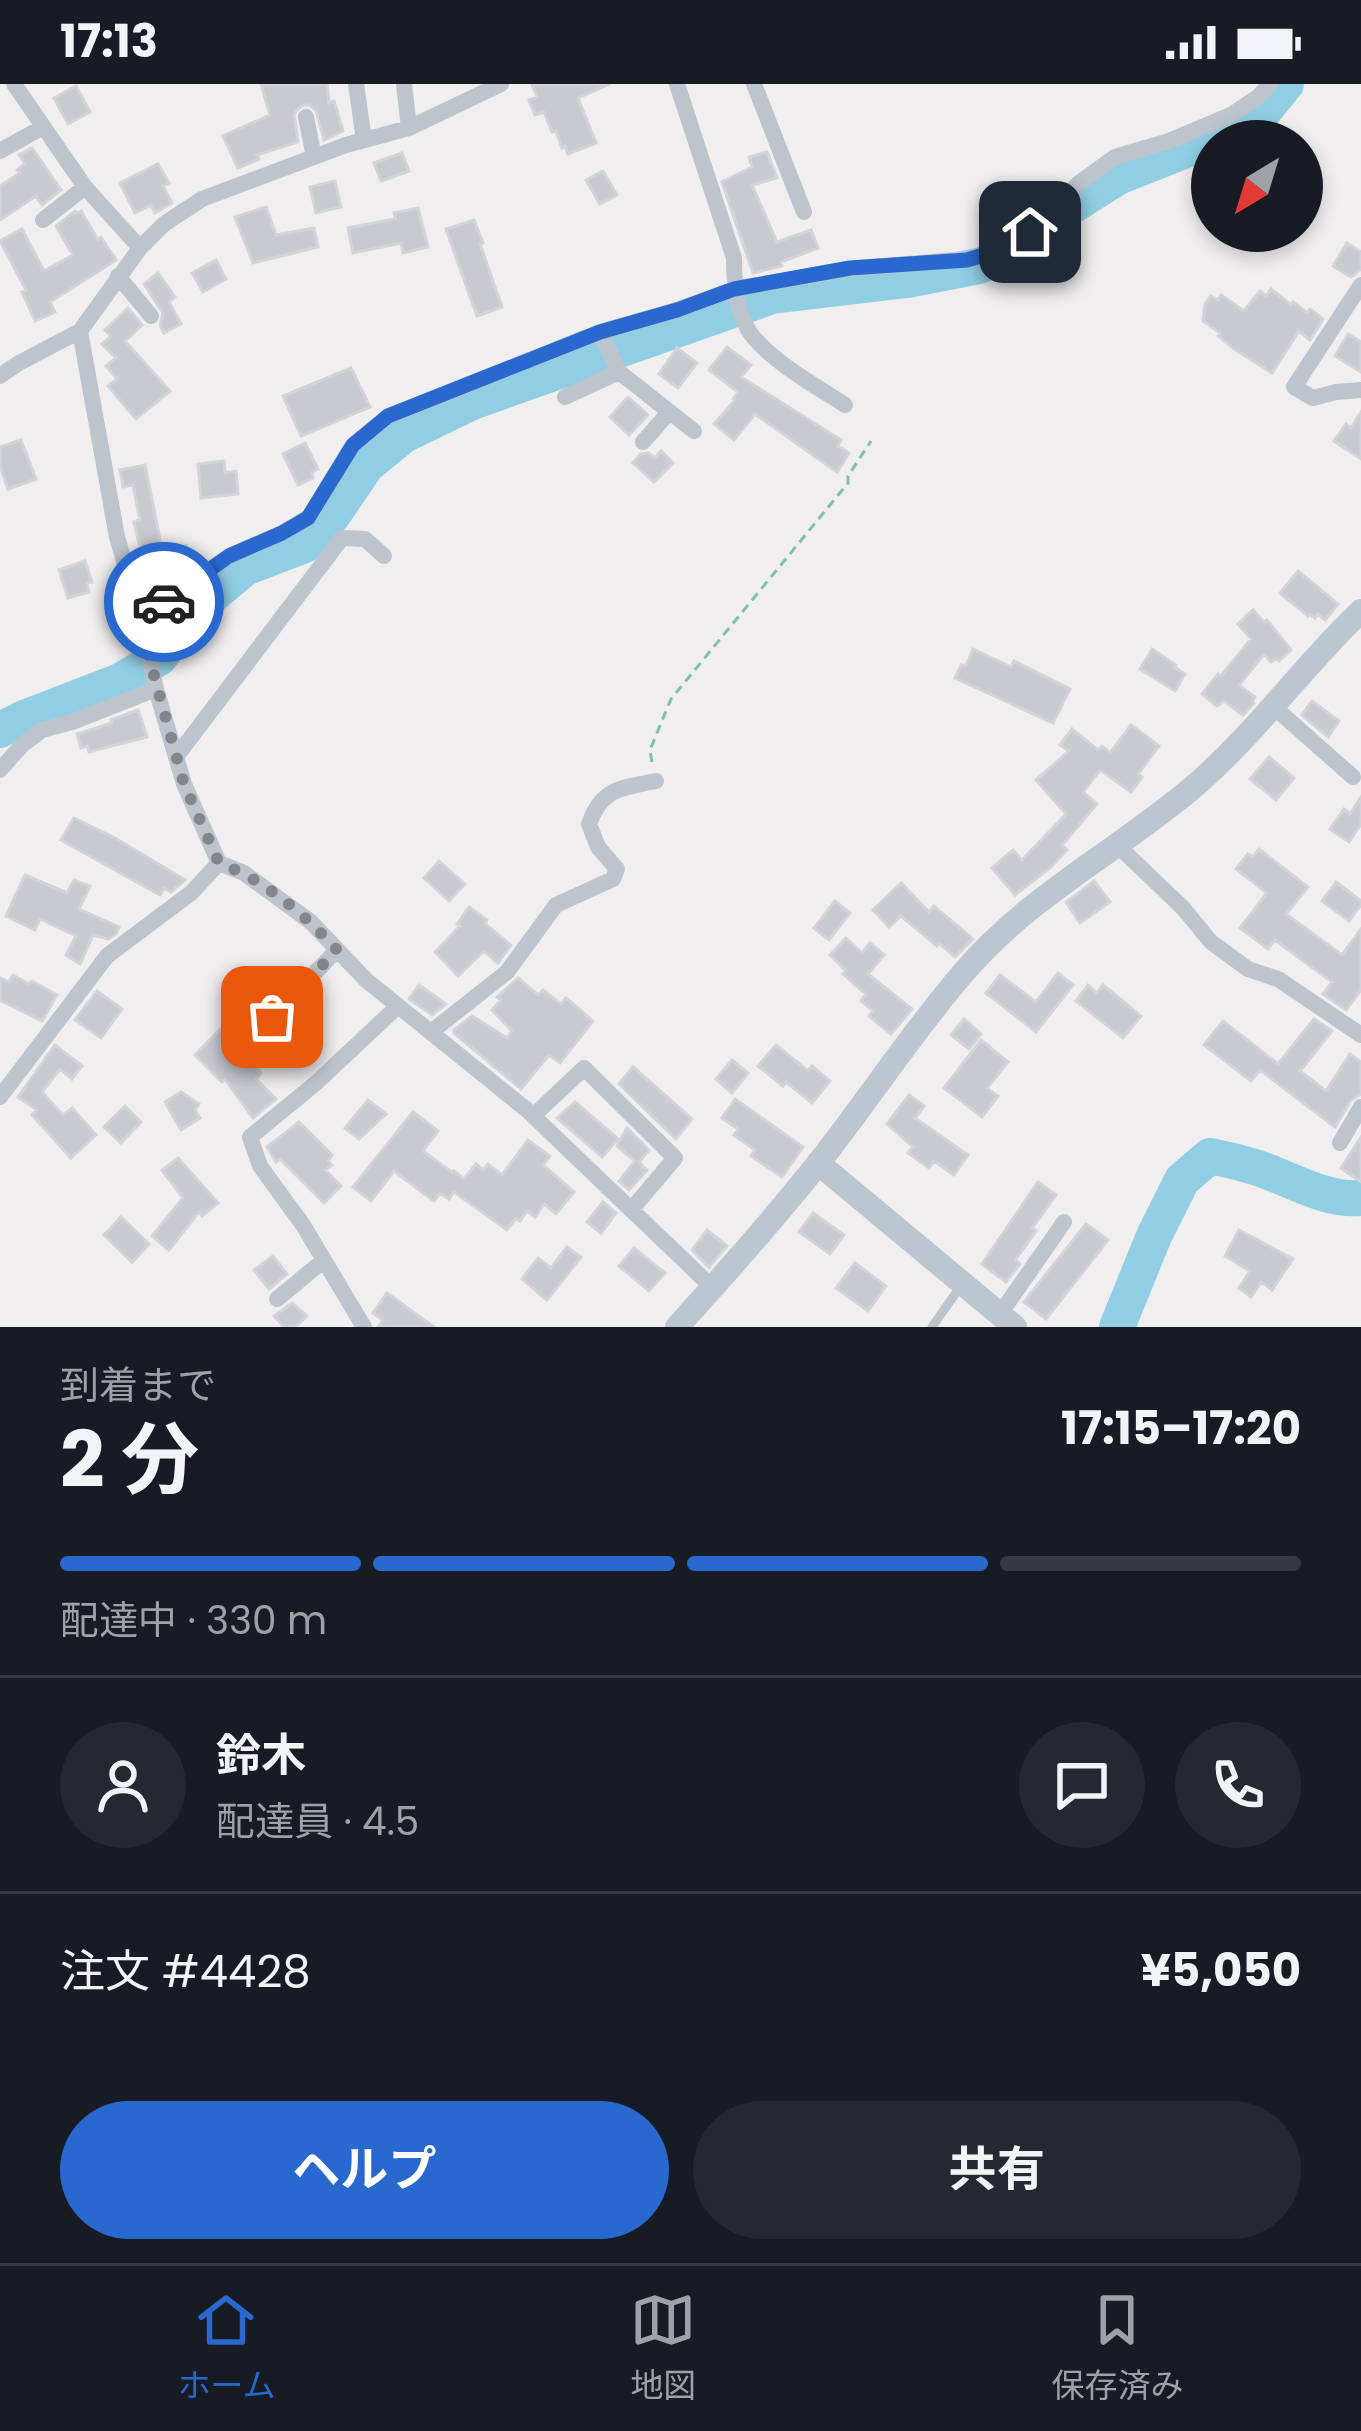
<!DOCTYPE html>
<html lang="ja">
<meta charset="utf-8">
<style>
:root{--surface:#171b24;--page:#242831;--text:#f1f3f6;--muted:#9ea1a6;--line:#363941;--accent:#2969cf}
body{margin:0;font-family:Poppins,"Noto Sans JP",sans-serif;background:var(--page);color:var(--text);height:100vh;display:flex;flex-direction:column;font-size:45px;white-space:nowrap}
*{box-sizing:border-box;margin:0}
p{font-size:39px;color:var(--muted)}
.icon{flex:none;width:66px;height:66px;fill:none;stroke:currentColor;stroke-width:2;stroke-linecap:round;stroke-linejoin:round}
.map{position:relative;height:1243px;overflow:hidden}
.sheet{display:flex;flex-direction:column;background:var(--surface);flex:1}
.sheet>*{flex:none}
.needle{width:78px;rotate:218deg}
.tools{position:absolute;left:1191px;top:36px;display:grid;gap:24px}
.tools a{display:grid;place-items:center;width:132px;height:132px;border-radius:50%;background:var(--surface);box-shadow:0 6px 18px #0003;font-size:60px}
.pin{position:absolute;display:grid;place-items:center;width:102px;height:102px;color:#fff;margin:-51px;border-radius:24px;box-shadow:0 6px 18px #0006}
.courier{position:absolute;display:grid;place-items:center;width:120px;height:120px;margin:-60px;border:9px solid #2969cf;border-radius:50%;background:#fff;color:#222;box-shadow:0 3px 15px #0007}
.summary em{font-style:normal;font-weight:700}
.summary div{display:flex;flex-direction:column-reverse}
.summary{display:flex;align-items:center;justify-content:space-between;height:204px;padding:0 60px}
h1{font-size:78px;font-weight:700;line-height:90px}
.bar{display:grid;grid-template-columns:repeat(4,1fr);gap:18px 12px;align-content:center;height:144px;padding:0 60px}
.bar i{height:15px;border-radius:9px;background:var(--line)}
.bar .on{background:var(--accent)}
.bar p{grid-column:span 4}
.line{display:flex;align-items:center;gap:30px;padding:0 60px;border-top:3px solid var(--line)}
.line div{flex:1}
.round{display:grid;place-items:center;flex:none;width:126px;height:126px;border-radius:63px;background:var(--page)}
.button{display:flex;gap:24px;margin-top:auto;padding:24px 60px}
.button a{flex:1;height:138px;border-radius:72px;background:var(--accent);color:#fff;font-size:48px;font-weight:700;line-height:138px;text-align:center}
.button a+a{background:var(--page);color:var(--text)}
.status{display:flex;justify-content:space-between;align-items:center;height:84px;padding:0 60px;background:var(--surface);direction:ltr}
.status svg{height:33px;fill:currentColor}
.tabs{display:flex;justify-content:space-around;align-items:center;height:168px;border-top:3px solid var(--line);background:var(--surface);font-size:33px;color:var(--muted)}
.tabs a{display:grid;justify-items:center;gap:6px}
.tabs .on{color:var(--accent)}
.map>svg:first-child{display:block}
.lines{fill:none;stroke-linecap:round;stroke-linejoin:round}
.river{stroke:#91cee3;stroke-width:36}
.building{fill:#c9cad0;stroke:#d2d4d9;stroke-width:3}
.path{stroke:#7bc5a4;stroke-width:3;stroke-dasharray:9 6;stroke-linecap:butt}
.lane{stroke:#bdc4cc;stroke-width:9}
.street{stroke:#bdc4cc;stroke-width:16}
.secondary{stroke:#bdc5d0;stroke-width:24}
.done{stroke:#83878d;stroke-width:12;stroke-dasharray:0 21.6}
.route{stroke:#2969cf;stroke-width:15}
</style>
<div class="status"><b>17:13</b><svg viewBox="0 0 49 12"><path d="M0 12V9h3v3zM5 12V6h3v6zM10 12V3h3v9zM15 12V0h3v12zM26 1h20v11H26zM47 4h2v5h-2z"/></svg></div>
<div class="map">
<svg width="1361" height="1243" viewBox="0 0 1361 1243">
<rect width="100%" height="100%" fill="#f0eeee"/>
<g class="lines">
<path class="river" d="M0,646l24,-12 96,-37 39,-23 43,-54 43,-36 60,-23 28,-30 34,-50 37,-30 68,-33 300,-106 135,-16 72,-14 42,-14 48,-44 49,-31 116,-46 30,-20 22,-27
M1117,1243l37,-91 28,-56 28,-24c16,3 32,7 48,12 33,11 67,33 103,30"/>
</g>
<path class="building" d="M261,0h66l2,19 5,-2 9,30 -19,9 -8,-30 -7,-5h-7l-8,9 4,28 -41,13 2,4 -21,9 -15,-32 47,-21z
M532,0h78l-32,14 18,45 -28,11 -3,-8 -3,2 -6,-17 -4,1 -8,-20 -9,3 -6,-15 8,-3z
M76,2l14,26 -22,12 -14,-26z
M32,64l29,42 -19,15 -6,-9 -36,24v-34l20,-13 -3,-3 8,-6 -6,-9z
M767,68l10,26 -25,7 25,57 34,-12 7,18 -37,14 1,4 -29,7 -31,-91 30,-15 -3,-10z
M402,69l7,18 -28,10 -7,-18z
M158,80l11,19 -6,3 9,17 -17,10 -4,-8 -16,8 -15,-30z
M603,87l14,24 -17,9 -14,-24z
M335,97l6,26 -25,6 -6,-26z
M266,123l10,28 38,-7 4,19 -65,16 -18,-46z
M418,124l10,39 -25,6 -2,-10 -48,10 -5,-25 47,-9 -1,-6z
M75,127l2,2 4,-2 17,29 3,-3 15,23 -66,42 5,10 -20,9 -13,-29 4,-2 -26,-49 22,-12 22,42 29,-16 -17,-29z
M474,136l9,23 -3,1 22,63 -25,9 -31,-87z
M1347,159l14,9v17l-10,8 -18,-11z
M216,176l10,19 -23,13 -11,-19z
M158,189l17,24 -6,5 12,22 -17,9 -4,-8 3,-12 -19,-29z
M1271,205l20,16 2,-3 14,11 3,-4 13,10 -13,21 -11,-9 -27,42 -39,-25 -15,-12 2,-3 -17,-12 2,-17 6,-8 7,4 3,-5 23,16 16,-20 6,5z
M128,224l14,17 -17,16 45,50 -34,28 -28,-33 9,-7 -11,-13 10,-8 -14,-14 9,-8 -6,-6z
M1348,250l13,8v30l-26,-16z
M727,263l24,18 -10,12 100,63 -3,6 11,7 -12,19 -82,-58 -21,26 -20,-16 21,-24 -2,-1 5,-7 -29,-22z
M677,264l20,15 -19,25 -19,-14z
M351,284l19,39 -69,29 -18,-40z
M628,313l20,18 -19,20 -19,-18z
M1361,328v47l-27,-18 12,-17 5,4z
M21,356l15,39 -28,10 -8,-23v-19z
M305,359l13,26 -6,3 1,6 -15,7 -15,-31z
M661,367l12,12 -19,19 -21,-19 8,-9 8,-1 6,5z
M224,377l1,12 11,-2 2,23 -37,4 -3,-34z
M145,381l17,84 24,-3 2,19 -9,1 1,7 -35,4 -4,-33h-2l-5,-22 6,-2 -7,-35 -10,2 -3,-17z
M85,477l7,21 -5,1 2,9 -21,6 -9,-28z
M1298,487l40,33 -13,16 -7,-6 -3,4 -5,-4 -2,2 -28,-23z
M1253,526l11,12 3,-2 24,30 -12,11 -3,-3 -5,4 -7,-8 -25,31 16,12 -3,4 2,2 -11,12 -19,-14 -7,5 -15,-12 16,-20 3,2 30,-37 -13,-15z
M973,565l38,18 3,-6 56,28 -17,34 -98,-45 6,-13 5,1z
M1152,565l24,16 -2,2 11,7 -10,17 -35,-22z
M1312,617l27,20 -11,16 -26,-22z
M138,626l9,27 -58,15 -1,-6 -7,2 -4,-14 35,-11 -1,-3z
M1131,641l28,21 -21,28 4,3 -11,15 -31,-22 -17,22 14,12 -35,41 5,5 -17,18 -35,27 -23,-27 21,-18 9,10 44,-46 -30,-34 33,-29 -9,-6 12,-16 26,21 4,-4 8,7z
M1269,673l25,21 -18,22 -26,-21z
M1361,713v27l-12,18 -19,-13 14,-20 6,5z
M74,734l41,20 70,42 -14,12 -7,-4 -4,7 -99,-55z
M1259,765l49,38 -22,27 56,41 19,-26v61l-15,20 -23,-16 9,-12 -57,-42 -7,9 -28,-21 27,-35 -31,-24 12,-15 5,3z
M439,777l26,23 -16,17 -25,-23z
M25,791l42,18 7,-13 16,6 -11,23 40,18 -3,7 -8,5 -15,-4 -13,29 -14,-9 10,-19 -36,-17 -5,11 -29,-14z
M1094,797l16,21 -30,21 -14,-21z
M1336,798l25,19v4l-12,16 -27,-20z
M901,799l28,29 5,-6 39,33 -18,18 -16,-14 -2,3 -36,-30 -12,11 -16,-17z
M835,817l15,12 -21,27 -15,-12z
M469,823l18,13 -2,4 26,21 -13,18 -14,-12 -26,25 -23,-24 25,-26 -3,-2z
M846,854l16,15 8,-10 14,12 -16,19 44,35 -21,25 -22,-18 4,-5 -12,-10 5,-7 -23,-20 3,-3 -16,-16z
M1058,889l15,12 -37,47 -50,-39 14,-18 36,27z
M13,891l16,9 3,-3 25,14 -15,26 -42,-21v-22l9,4z
M518,894l20,17 5,-5 18,14 5,-6 27,23 -33,42 -11,-8 -28,34 -67,-56v-3l18,-14 35,22 5,-7 -20,-21 9,-10 -4,-3z
M419,901l17,12 10,7 -14,11 -23,-16z
M1088,901l9,8 6,-8 38,31 -18,22 -47,-37z
M97,907l25,18 -21,29 -26,-18z
M239,926l20,19 -17,17 19,27 -5,6 20,20 -23,19 -28,-39 -3,3 -27,-27z
M964,935l17,15 -12,15 -18,-14z
M1314,935l18,12 -32,40 26,20 24,-37 11,8v32l-10,6 -16,27 -75,-57 -9,11 -47,-36 19,-24 55,43z
M981,956l27,22 -21,26 11,8 -16,21 -38,-29z
M55,961l27,21 -10,13 -12,-10 -18,23 21,23 9,-7 24,27 -25,23 -39,-43 5,-5 -19,-13z
M776,961l32,26 4,-5 18,15 -18,22 -26,-21 -3,4 -25,-20z
M732,976l16,13 -16,20 -16,-14z
M633,983l59,52 -16,20 -57,-55z
M181,1008l18,12 -4,6 5,8 -19,12 -16,-28z
M909,1011l15,11 -9,12 53,37 -14,20 -20,-14 -5,7 -21,-15 5,-6 -26,-23z
M735,1015l68,48 -21,30 -31,-21 4,-6 -21,-15 4,-6 -16,-11z
M368,1016l18,14 -27,25 -14,-11z
M575,1018l43,37 -16,18 -45,-39z
M125,1022l16,16 -20,21 -17,-16z
M413,1028l25,19 -15,20 30,22 1,-2 10,8 12,-15 7,6 5,-6 14,11 26,-35 22,16 -7,9 31,27 -18,22 -12,-10 -9,13 -8,-6 -7,10 -4,-3 -9,12 -53,-38 -5,7 -9,-6 -6,8 -40,-30 -23,30 -18,-14z
M299,1038l33,33 -4,6 4,4 -7,5 16,16 -17,17 -44,-44 -4,3 -9,-15z
M627,1044l22,22 -10,12 8,8 -18,20 -10,-9 16,-20 -18,-15z
M1361,1053v45l-20,-14z
M178,1074l40,45 -16,13 -3,-4 -30,38 -17,-14 31,-38 -21,-28z
M1038,1098l18,13 -24,33 4,3 -21,29 5,4 -14,18 -24,-18z
M603,1118l13,11 -15,20 -14,-11z
M813,1129l31,22 -14,19 -31,-22z
M121,1133l28,27 -17,18 -28,-27z
M1086,1140l22,16 -62,79 -22,-17z
M707,1146l20,16 -18,21 -17,-17z
M1239,1146l54,29 -21,31 -11,-8 -10,15 -12,-9 11,-17 -25,-15z
M567,1163l14,10 -34,43 -25,-21 16,-21 13,10z
M634,1164l31,25 -16,18 -30,-25z
M273,1172l14,18 -18,15 -15,-19z
M855,1179l31,23 -18,25 -32,-23z
M387,1209l47,34h-56l5,-7 -10,-7z
M292,1219l15,13 -12,11h-11l-10,-11z"/>
<g class="lines">
<path class="path" d="M652,678l-2,-12 21,-51 177,-216v-7l23,-35"/>
<path class="lane" d="M932,1243l28,-40"/>
<path class="street" d="M14,0l71,103 55,61
M356,0l8,56
M404,0l5,44
M677,0l57,174c0,24 2,56 17,76 20,27 65,52 94,71
M754,0l50,128
M306,33l8,40
M0,67l43,-24
M43,136l42,-33
M118,192l33,40
M1361,201l-67,102 19,11 23,-6 25,-2
M600,248l19,40 75,59
M0,292l19,-13 61,-32 60,-83 24,-24 38,-25 144,-54 63,-17 92,-44
M565,313l54,-25
M643,358l26,-30
M141,535l88,-63 53,-23 27,-16 44,-72 36,-29 211,-84 77,-22 57,-21 115,-20 118,-10 40,-11 23,-16 49,-49 36,-26 54,-16 62,-26 28,-19 11,-12
M1275,624l78,69
M176,673l166,-219 23,1 19,17
M0,686l22,-25 20,-15 30,-8 84,-33
M1116,760l67,64 28,34 37,27 30,10 83,56
M219,779l25,10 67,49 55,58 161,130 186,178
M272,933l65,-67
M431,948l76,-60 49,-67 57,-26 4,-10 -19,-22 -9,-23c13,-37 33,-36 67,-43
M0,1013l107,-141 84,-63 28,-30 -35,-79 -28,-95 -15,-70 -24,-82 -37,-206
M533,1032l51,-48 91,90 -44,52
M1340,1059l21,-36
M277,1215l46,-38
M1000,1230l64,-92
M364,1243l-61,-102 -43,-59 -10,-29 66,-54 82,-77"/>
<path class="secondary" d="M818,1079l197,164
M677,1243c49,-54 98,-109 143,-166 49,-62 92,-129 144,-189 65,-76 152,-120 227,-183 63,-53 110,-121 170,-178"/>
</g>
<g class="lines">
<path class="done" d="M164,518l-23,17 3,20 40,145 35,79c46,17 85,51 118,87l-65,67"/>
<path class="route" d="M164,518l65,-46 53,-23 26,-15 45,-73 35,-29 212,-84 77,-22 57,-21 116,-21 117,-8 40,-12 23,-16"/>
</g>
</svg>
<div class="tools">
<a><svg class="needle" viewBox="-14 -14 28 28"><path d="M0-13l5 13h-10z" fill="#e53935"/><path d="M0 13l5-13h-10z" fill="#9ea1a6"/></svg></a>
</div>
<div class="pin" style="left:272px;top:933px;background:#ea580c"><svg class="icon" aria-label="bag" viewBox="0 0 24 24"><path d="M5 8h14l-1 12H6zM9 8a3 3 0 0 1 6 0"/></svg></div>
<div class="pin" style="left:1030px;top:148px;background:#1f2937"><svg class="icon" aria-label="home" viewBox="0 0 24 24"><path d="M3 11l9-7 9 7M6 9v11h12V9"/></svg></div>
<div class="courier" style="left:164px;top:518px"><svg class="icon" aria-label="car" viewBox="0 0 24 24"><path d="M5 17H2v-5l4-1 3-4h7l3 4 3 1v5h-3M9 17h6M6 11h13"/><circle cx="7" cy="17" r="2"/><circle cx="17" cy="17" r="2"/></svg></div>
</div>
<section class="sheet">
<div class="summary"><div><h1>2 分</h1><p>到着まで</p></div><em>17:15–17:20</em></div>
<div class="bar"><i class="on"></i><i class="on"></i><i class="on"></i><i></i><p>配達中 · 330 m</p></div>
<div class="line" style="height:216px"><a class="round"><svg class="icon" aria-label="person" viewBox="0 0 24 24"><circle cx="12" cy="8" r="4"/><path d="M4 21q1-7 8-7t8 7"/></svg></a><div><b>鈴木</b><p>配達員 · 4.5</p></div><a class="round"><svg class="icon" aria-label="chat" viewBox="0 0 24 24"><path d="M4 5h16v11H9l-5 4z"/></svg></a><a class="round"><svg class="icon" aria-label="phone" viewBox="0 0 24 24"><path d="M5 4h4l2 5-3 2q2 4 5 5l2-3 5 2v4C11 20 4 13 5 4z"/></svg></a></div>
<div class="line" style="height:156px"><div>注文 #4428</div><b>¥5,050</b></div>
<div class="button"><a>ヘルプ</a><a>共有</a></div>
</section>
<nav class="tabs">
<a class="on"><svg class="icon" aria-label="home" viewBox="0 0 24 24"><path d="M3 11l9-7 9 7M6 9v11h12V9"/></svg>ホーム</a>
<a><svg class="icon" aria-label="map" viewBox="0 0 24 24"><path d="M3 6l6-2 6 2 6-2v14l-6 2-6-2-6 2zM9 4v14M15 6v14"/></svg>地図</a>
<a><svg class="icon" aria-label="saved" viewBox="0 0 24 24"><path d="M7 4h10v16l-5-4-5 4z"/></svg>保存済み</a>
</nav>
